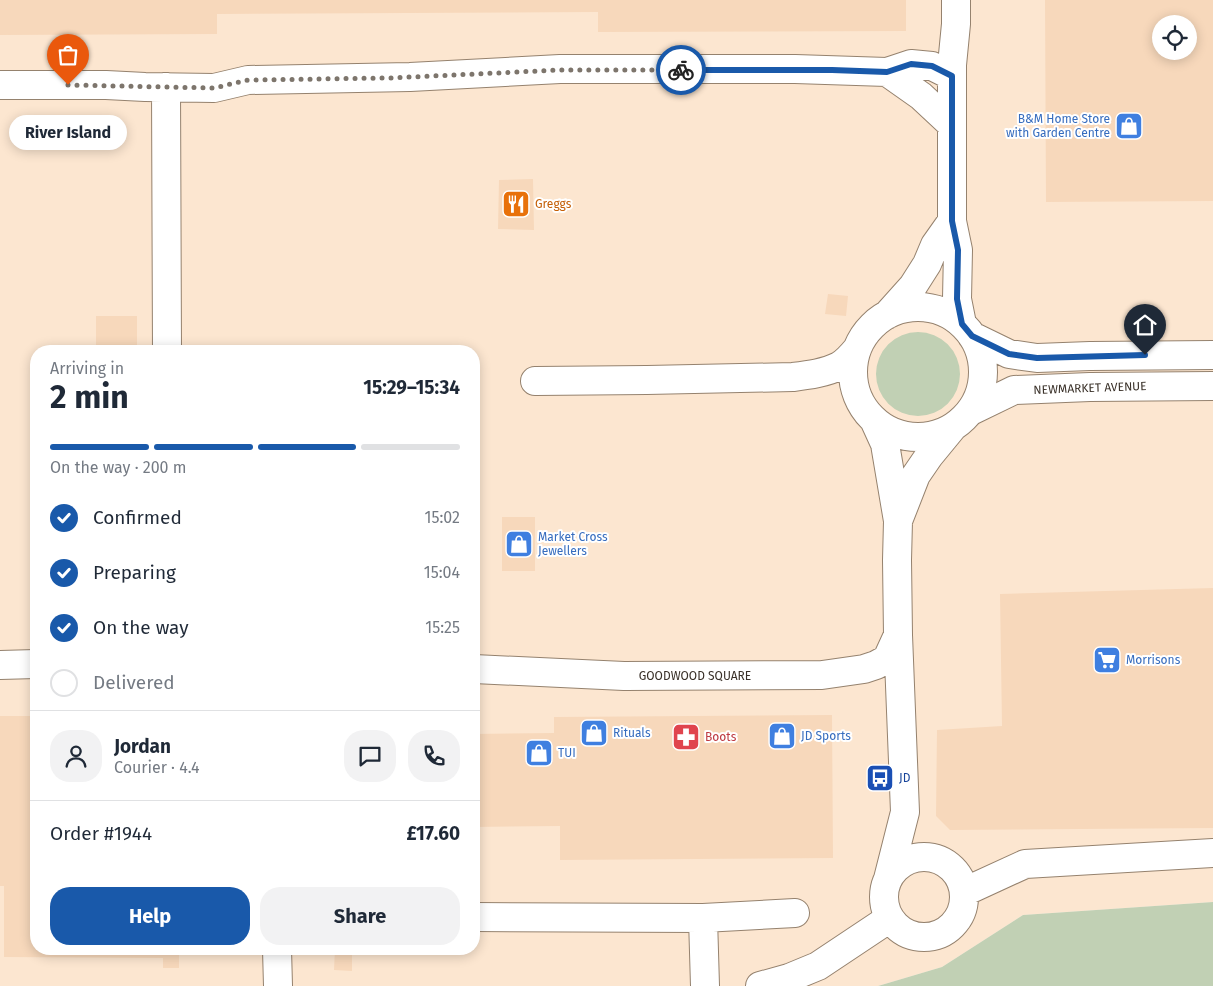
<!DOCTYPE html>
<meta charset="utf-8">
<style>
:root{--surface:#fff;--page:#f2f2f3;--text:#1f2937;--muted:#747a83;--line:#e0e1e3;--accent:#1959aa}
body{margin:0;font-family:"Fira Sans",sans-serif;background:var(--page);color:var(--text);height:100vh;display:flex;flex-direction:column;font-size:19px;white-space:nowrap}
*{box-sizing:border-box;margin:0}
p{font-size:16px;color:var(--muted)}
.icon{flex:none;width:28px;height:28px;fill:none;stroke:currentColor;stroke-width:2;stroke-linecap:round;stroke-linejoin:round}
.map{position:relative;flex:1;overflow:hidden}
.drawer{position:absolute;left:30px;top:345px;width:450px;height:610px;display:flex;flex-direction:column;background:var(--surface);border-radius:20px;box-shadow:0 2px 12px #0003}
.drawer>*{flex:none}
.buttons{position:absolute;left:1152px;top:15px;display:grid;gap:10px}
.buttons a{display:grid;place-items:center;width:45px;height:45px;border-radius:50%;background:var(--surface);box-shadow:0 2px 12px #0003;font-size:25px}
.pin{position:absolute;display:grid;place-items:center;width:42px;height:42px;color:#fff;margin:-51px -21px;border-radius:50% 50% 50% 0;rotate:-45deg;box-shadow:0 0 5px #0007}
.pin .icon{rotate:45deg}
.courier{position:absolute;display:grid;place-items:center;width:50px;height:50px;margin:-25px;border:4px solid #1959aa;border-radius:50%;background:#fff;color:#222;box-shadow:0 1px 6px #0007}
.bubble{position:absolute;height:35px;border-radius:18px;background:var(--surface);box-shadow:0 2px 12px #0003;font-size:16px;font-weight:700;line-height:35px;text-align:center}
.overview em{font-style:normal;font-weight:700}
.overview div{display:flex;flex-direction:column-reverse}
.overview{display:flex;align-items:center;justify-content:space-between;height:85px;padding:0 20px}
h1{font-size:32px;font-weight:700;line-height:38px}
.bar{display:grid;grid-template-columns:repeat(4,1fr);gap:8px 5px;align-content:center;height:60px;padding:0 20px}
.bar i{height:6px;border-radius:4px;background:var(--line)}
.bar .on{background:var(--accent)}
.bar p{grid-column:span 4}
.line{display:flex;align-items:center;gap:12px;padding:0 20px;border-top:1px solid var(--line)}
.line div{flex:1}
.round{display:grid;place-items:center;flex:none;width:52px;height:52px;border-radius:20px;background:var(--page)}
ol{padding:0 20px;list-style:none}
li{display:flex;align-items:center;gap:15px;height:55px}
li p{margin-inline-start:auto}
li .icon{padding:5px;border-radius:50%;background:var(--accent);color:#fff;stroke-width:4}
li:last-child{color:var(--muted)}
li i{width:28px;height:28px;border:2px solid var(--line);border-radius:50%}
.primary-button{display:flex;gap:10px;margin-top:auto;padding:10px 20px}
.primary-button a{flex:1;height:58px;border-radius:20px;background:var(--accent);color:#fff;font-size:20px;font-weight:700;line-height:58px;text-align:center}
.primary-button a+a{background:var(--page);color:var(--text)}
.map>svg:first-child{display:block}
.built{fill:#fce6d0;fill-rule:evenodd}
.green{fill:#c1d0b4}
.building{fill:#f7d8bb;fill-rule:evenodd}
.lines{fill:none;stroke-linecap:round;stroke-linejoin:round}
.minor-casing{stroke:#95826e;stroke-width:30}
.minor{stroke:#fff;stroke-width:28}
.done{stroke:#7d756c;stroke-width:5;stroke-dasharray:0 9}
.route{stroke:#1959aa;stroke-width:6}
.labels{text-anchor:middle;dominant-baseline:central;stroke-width:4;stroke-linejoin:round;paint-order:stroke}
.shop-label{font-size:12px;fill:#366cbe;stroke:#fff;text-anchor:start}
.food-label{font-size:12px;fill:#c56008;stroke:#fff;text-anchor:start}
.street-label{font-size:12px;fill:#393028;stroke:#fff}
.health-label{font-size:12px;fill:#be3a42;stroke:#fff;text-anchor:start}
.transit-label{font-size:12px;fill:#164399;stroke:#fff;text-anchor:start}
</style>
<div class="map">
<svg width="1213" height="986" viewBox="0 0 1213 986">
<rect width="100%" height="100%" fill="#fcf4eb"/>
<path class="built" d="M0,0h1213v902l-190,13 -81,52 -64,19h-878zM1161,24h28v27h-28zM36,351h438v598h-438z"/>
<path class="green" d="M876 374a42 42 0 1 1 84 0a42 42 0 1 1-84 0Z
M1213,902v84h-335l64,-19 81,-52z"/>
<path class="building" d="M0,0h906v31l-308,1v-20l-381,2v20l-217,1z
M1045,0h168v201l-167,1zM1161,24h28v27h-28z
M533,179l1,51 -36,-1 1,-49z
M828,294l20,2 -2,20 -21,-2z
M96,316h41v35h-41z
M502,517h33v54h-33z
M1213,588v240l-263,2 -14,-14 1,-86 65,-4 -2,-132z
M832,715l1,143 -273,2v-34l-86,1v-93l80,-1v-16z
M0,716h36v233h127v2l16,-1v18h-16v-10l-159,-1v-71h-4z
M335,949h17v22l-18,-1z"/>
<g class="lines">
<g class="minor-casing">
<path id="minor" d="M956,0v24l-4,41v156l6,29 -1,49 5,25
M887,72l34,24 30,28
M0,85h106l39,2 69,1 34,-8 162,-3 150,-8h235l92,3 24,-8 21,2 20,10
M166,87l1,264
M853 372a65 65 0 1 1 130 0a65 65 0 1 1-130 0Z
M887,315l26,-29 14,-22 8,-19 17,-24
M972,336l37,18 28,4 53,-2 123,-1
M535,381l112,-1 146,-3c16,-2 32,-4 46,-11 7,-4 13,-11 18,-17
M971,411l43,-21 76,-3 123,-1
M875,422l10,22 13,77 -1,39 1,75 7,177 -17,67
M898,521l18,-46 13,-19 23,-28
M0,665l36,-1
M474,669l150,7 198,-1 42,-6 12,-4 11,-6 11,-24
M884 897a40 40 0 1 1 80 0a40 40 0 1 1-80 0Z
M964,892l61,-28 188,-11
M474,917l229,1 2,68
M703,918l92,-5
M277,949l1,37
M760,986l29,-8 29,-12 72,-48"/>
</g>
<use href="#minor" class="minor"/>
</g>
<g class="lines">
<path class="done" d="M68,85l146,3 34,-8 142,-2 170,-8h121"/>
<path class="route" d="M681,70h151l55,2 24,-8 21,2 20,10v145l6,29 -1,49 5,25 10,12 37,18 28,4 108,-3"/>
</g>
<defs>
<g id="shop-square" transform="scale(1.4375)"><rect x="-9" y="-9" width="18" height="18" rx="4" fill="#3f7fe0" stroke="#fff"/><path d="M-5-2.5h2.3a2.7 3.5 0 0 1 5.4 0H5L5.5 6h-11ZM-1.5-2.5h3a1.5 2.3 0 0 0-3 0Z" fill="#fff"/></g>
<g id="restaurant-square" transform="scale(1.4375)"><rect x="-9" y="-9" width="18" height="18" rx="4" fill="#e8710a" stroke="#fff"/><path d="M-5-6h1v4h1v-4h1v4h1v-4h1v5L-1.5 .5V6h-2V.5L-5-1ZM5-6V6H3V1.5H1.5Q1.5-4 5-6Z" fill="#fff"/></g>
<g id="supermarket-square" transform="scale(1.4375)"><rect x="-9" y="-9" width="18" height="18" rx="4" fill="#3f7fe0" stroke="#fff"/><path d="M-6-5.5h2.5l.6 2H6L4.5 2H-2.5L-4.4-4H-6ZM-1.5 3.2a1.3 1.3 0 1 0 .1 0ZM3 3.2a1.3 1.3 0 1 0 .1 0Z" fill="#fff"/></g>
<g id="pharmacy-square" transform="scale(1.4375)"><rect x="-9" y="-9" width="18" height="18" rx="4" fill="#e0444e" stroke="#fff"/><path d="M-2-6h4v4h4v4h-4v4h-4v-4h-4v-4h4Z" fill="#fff"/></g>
<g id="bus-square" transform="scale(1.4375)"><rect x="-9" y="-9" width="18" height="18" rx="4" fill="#1a4fb4" stroke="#fff"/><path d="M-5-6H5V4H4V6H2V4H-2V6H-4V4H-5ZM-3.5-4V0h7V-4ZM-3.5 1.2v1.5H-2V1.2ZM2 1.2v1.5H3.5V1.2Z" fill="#fff"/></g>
</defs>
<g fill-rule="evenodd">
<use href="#shop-square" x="1129" y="126"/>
<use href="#restaurant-square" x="516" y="204"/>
<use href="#shop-square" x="519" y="544"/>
<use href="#supermarket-square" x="1107" y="660"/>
<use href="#shop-square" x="594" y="733"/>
<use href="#shop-square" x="782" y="736"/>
<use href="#pharmacy-square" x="686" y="737"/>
<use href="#shop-square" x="539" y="753"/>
<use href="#bus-square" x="880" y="778"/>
</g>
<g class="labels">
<g class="shop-label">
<text x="1110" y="119" text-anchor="end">B&amp;M Home Store<tspan x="1110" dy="14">with Garden Centre</tspan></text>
<text x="538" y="537">Market Cross<tspan x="538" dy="14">Jewellers</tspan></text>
<text x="1126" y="660">Morrisons</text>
<text x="613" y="733">Rituals</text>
<text x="801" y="736">JD Sports</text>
<text x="558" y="753">TUI</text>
</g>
<g class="food-label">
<text x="535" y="204">Greggs</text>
</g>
<g class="street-label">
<text transform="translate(1090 388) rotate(-2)">NEWMARKET AVENUE</text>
<text x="695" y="676">GOODWOOD SQUARE</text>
</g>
<g class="health-label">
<text x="705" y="737">Boots</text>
</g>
<g class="transit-label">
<text x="899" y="778">JD</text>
</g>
</g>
</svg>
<div class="buttons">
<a><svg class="icon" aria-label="locate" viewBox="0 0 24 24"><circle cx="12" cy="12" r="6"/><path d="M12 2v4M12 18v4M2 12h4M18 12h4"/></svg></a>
</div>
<div class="pin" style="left:68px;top:85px;background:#ea580c"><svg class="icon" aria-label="bag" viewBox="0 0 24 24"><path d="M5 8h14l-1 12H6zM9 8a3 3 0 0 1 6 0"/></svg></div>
<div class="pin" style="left:1145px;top:355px;background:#1f2937"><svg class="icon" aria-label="home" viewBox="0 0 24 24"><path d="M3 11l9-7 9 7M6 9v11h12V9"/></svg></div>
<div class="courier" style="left:681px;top:70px"><svg class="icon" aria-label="bike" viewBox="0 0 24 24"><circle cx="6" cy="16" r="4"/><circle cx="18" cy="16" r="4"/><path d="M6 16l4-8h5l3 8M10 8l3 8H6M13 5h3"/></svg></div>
<div class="bubble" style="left:9px;top:115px;width:118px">River Island</div>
<section class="drawer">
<div class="overview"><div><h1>2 min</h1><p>Arriving in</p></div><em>15:29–15:34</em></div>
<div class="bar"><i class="on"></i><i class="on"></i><i class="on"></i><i></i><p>On the way · 200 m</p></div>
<ol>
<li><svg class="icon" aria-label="check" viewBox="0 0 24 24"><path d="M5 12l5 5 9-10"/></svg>Confirmed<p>15:02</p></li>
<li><svg class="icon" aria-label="check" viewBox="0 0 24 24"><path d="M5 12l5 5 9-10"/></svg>Preparing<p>15:04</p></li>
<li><svg class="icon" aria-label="check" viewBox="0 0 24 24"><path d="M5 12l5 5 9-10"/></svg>On the way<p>15:25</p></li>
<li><i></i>Delivered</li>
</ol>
<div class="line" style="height:90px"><a class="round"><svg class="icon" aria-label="person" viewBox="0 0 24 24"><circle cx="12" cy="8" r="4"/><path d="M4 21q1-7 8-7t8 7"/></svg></a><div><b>Jordan</b><p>Courier · 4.4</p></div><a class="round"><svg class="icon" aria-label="chat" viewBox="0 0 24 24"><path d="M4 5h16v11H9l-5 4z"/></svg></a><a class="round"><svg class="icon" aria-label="phone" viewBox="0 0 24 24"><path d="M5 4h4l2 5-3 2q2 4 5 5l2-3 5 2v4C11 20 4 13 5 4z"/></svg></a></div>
<div class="line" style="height:65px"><div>Order #1944</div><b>£17.60</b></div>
<div class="primary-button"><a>Help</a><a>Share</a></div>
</section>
</div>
